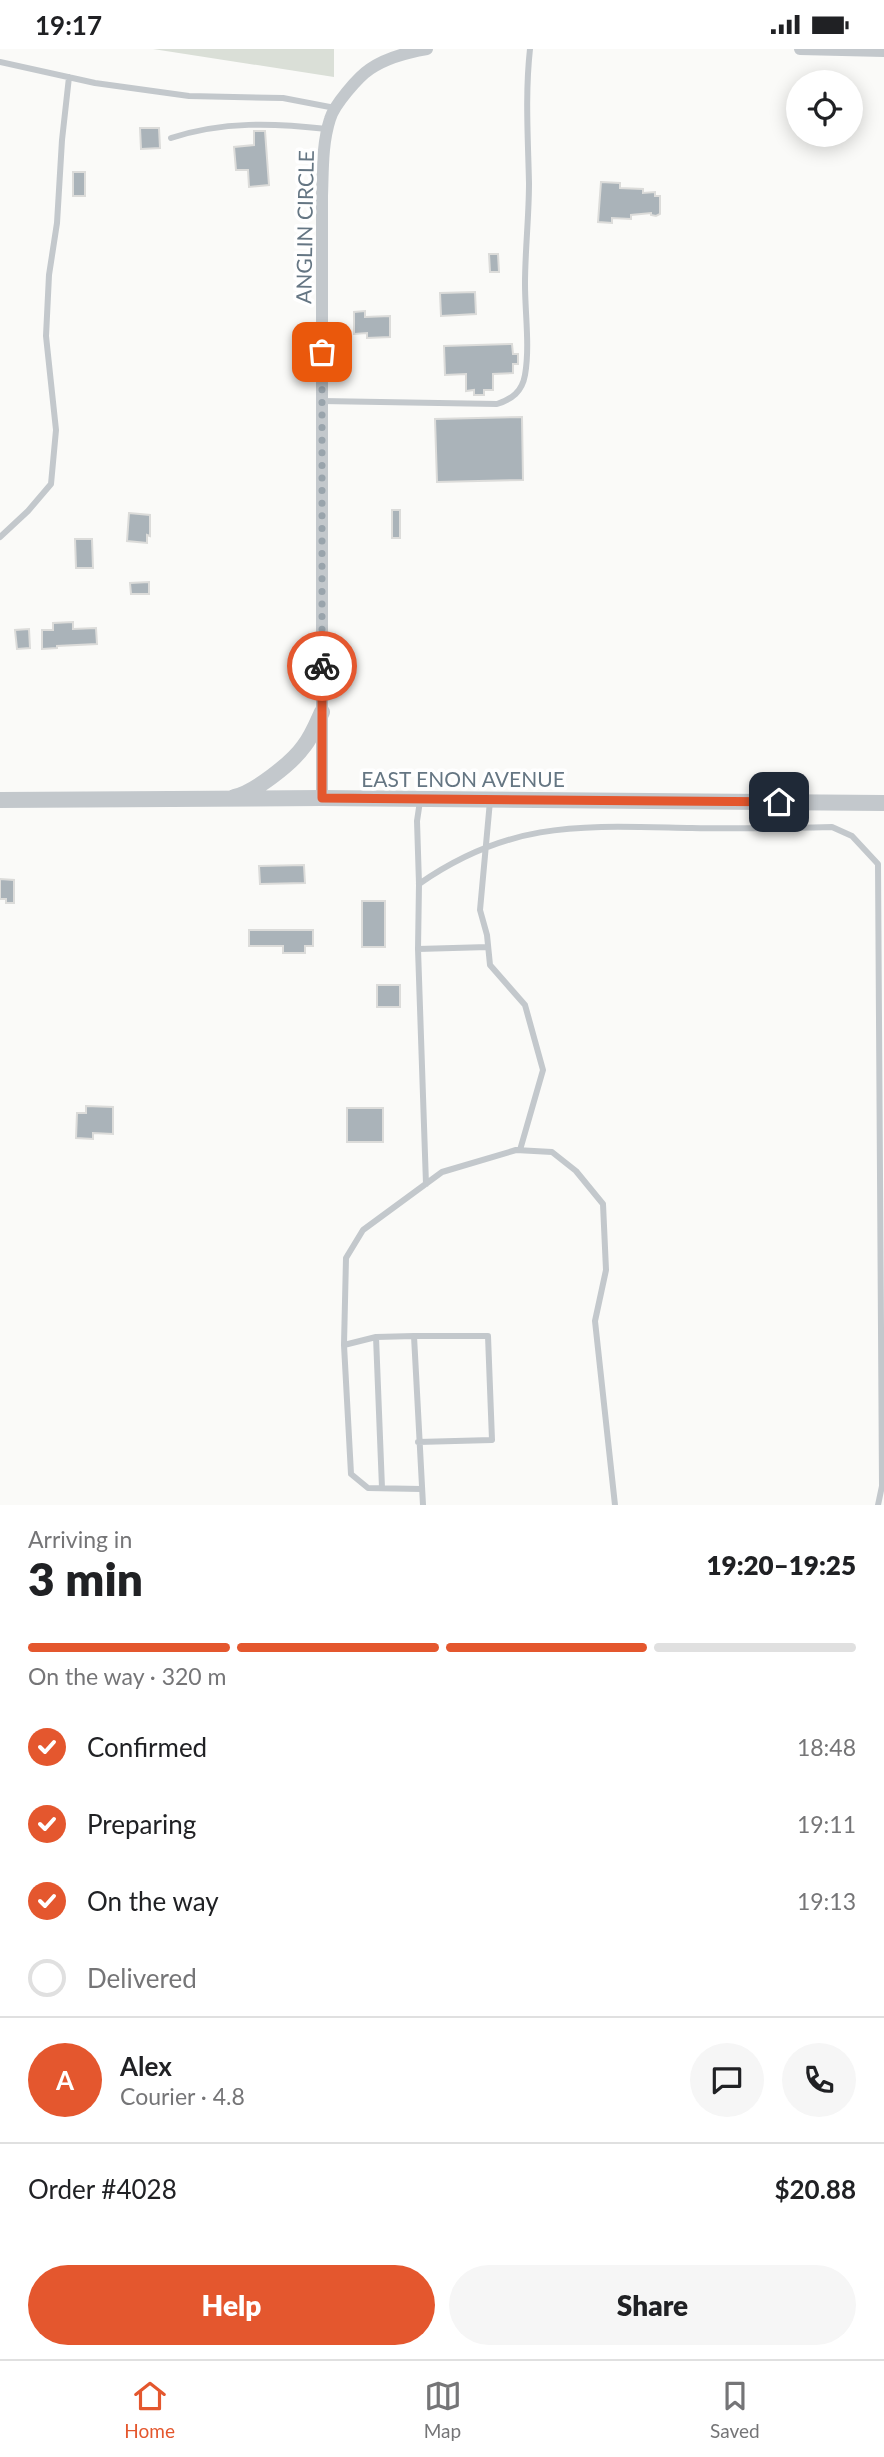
<!DOCTYPE html>
<meta charset="utf-8">
<style>
:root{--surface:#fff;--page:#f6f6f6;--text:#202124;--muted:#757577;--line:#e0e0e0;--accent:#e4572e}
body{margin:0;font-family:Lato,sans-serif;background:var(--page);color:var(--text);height:100vh;display:flex;flex-direction:column;font-size:26px;white-space:nowrap}
*{box-sizing:border-box;margin:0}
p{font-size:23px;color:var(--muted)}
.icon{flex:none;width:38px;height:38px;fill:none;stroke:currentColor;stroke-width:2;stroke-linecap:round;stroke-linejoin:round}
.map{position:relative;height:1456px;overflow:hidden}
.panel{display:flex;flex-direction:column;background:var(--surface);flex:1}
.panel>*{flex:none}
.buttons{position:absolute;left:786px;top:21px;display:grid;gap:14px}
.buttons a{display:grid;place-items:center;width:77px;height:77px;border-radius:50%;background:var(--surface);box-shadow:0 4px 18px #0003;font-size:35px}
.pin{position:absolute;display:grid;place-items:center;width:60px;height:60px;color:#fff;margin:-30px;border-radius:14px;box-shadow:0 4px 10px #0006}
.courier{position:absolute;display:grid;place-items:center;width:70px;height:70px;margin:-35px;border:5px solid #e4572e;border-radius:50%;background:#fff;color:#222;box-shadow:0 2px 9px #0007}
.head em{font-style:normal;font-weight:800}
.head div{display:flex;flex-direction:column-reverse}
.head{display:flex;align-items:center;justify-content:space-between;height:119px;padding:0 28px}
h1{font-size:46px;font-weight:800;line-height:52px}
.bar{display:grid;grid-template-columns:repeat(4,1fr);gap:10px 7px;align-content:center;height:84px;padding:0 28px}
.bar i{height:9px;border-radius:5px;background:var(--line)}
.bar .current{background:var(--accent)}
.bar p{grid-column:span 4}
.line{display:flex;align-items:center;gap:18px;padding:0 28px;border-top:2px solid var(--line)}
.line div{flex:1}
.round{display:grid;place-items:center;flex:none;width:74px;height:74px;border-radius:37px;background:var(--page)}
ol{padding:0 28px;list-style:none}
li{display:flex;align-items:center;gap:21px;height:77px}
li p{margin-inline-start:auto}
li .icon{padding:7px;border-radius:50%;background:var(--accent);color:#fff;stroke-width:4}
li:last-child{color:var(--muted)}
li i{width:38px;height:38px;border:4px solid var(--line);border-radius:50%}
.action{display:flex;gap:14px;margin-top:auto;padding:14px 28px}
.action a{flex:1;height:80px;border-radius:42px;background:var(--accent);color:#fff;font-size:28px;font-weight:800;line-height:80px;text-align:center}
.action a+a{background:var(--page);color:var(--text)}
.status{display:flex;justify-content:space-between;align-items:center;height:49px;padding:0 35px;background:var(--surface);direction:ltr}
.status svg{height:19px;fill:currentColor}
.tabs{display:flex;justify-content:space-around;align-items:center;height:98px;border-top:2px solid var(--line);background:var(--surface);font-size:19px;color:var(--muted)}
.tabs a{display:grid;justify-items:center;gap:4px}
.tabs .current{color:var(--accent)}
.map>svg:first-child{display:block}
.green{fill:#dadfd7}
.building{fill:#aab3b9;stroke:#dcdcda;stroke-width:2}
.lines{fill:none;stroke-linecap:round;stroke-linejoin:round}
.service{stroke:#c3c8cc;stroke-width:6}
.minor{stroke:#c3c8cc;stroke-width:12}
.tertiary{stroke:#c3c8cc;stroke-width:16}
.done{stroke:#99a4ac;stroke-width:7;stroke-dasharray:0 12.6}
.route{stroke:#e4572e;stroke-width:9}
.labels{text-anchor:middle;dominant-baseline:central;stroke-width:7;stroke-linejoin:round;paint-order:stroke}
.street-label{font-size:21px;fill:#657683;stroke:#fff}
</style>
<div class="status"><b>19:17</b><svg viewBox="0 0 49 12"><path d="M0 12V9h3v3zM5 12V6h3v6zM10 12V3h3v9zM15 12V0h3v12zM26 1h20v11H26zM47 4h2v5h-2z"/></svg></div>
<div class="map">
<svg width="884" height="1456" viewBox="0 0 884 1456">
<rect width="100%" height="100%" fill="#fafaf8"/>
<path class="green" d="M153,0h181v28z"/>
<path class="building" d="M140,79h19l1,20 -19,1z
M254,82h11l4,54 -20,2 -1,-17h-12l-2,-23 20,-2z
M73,123h12v24h-12z
M601,133l19,1v5l23,1v4l12,-1v4h5v18l-4,2 -5,-1v-2l-20,2v4l-19,-1v5l-14,-1z
M489,205h9l1,18h-9z
M475,243l1,22 -35,2 -1,-23z
M365,262v6l25,-1v21l-23,1v-5l-13,1v-22z
M512,295l1,10h5v10h-5v9l-20,1v16h-9v5h-10v-5l-8,1v-17l-21,1 -1,-29z
M522,368l1,63 -86,2 -2,-63z
M392,461h8v28h-8z
M129,464l21,2v21l-3,-1v8l-20,-2z
M75,490h17l1,29h-17z
M149,533v12h-18l-1,-11z
M73,573v7l23,-1 1,16 -40,2v2l-15,1v-19h11v-7z
M29,580l1,19 -13,1 -2,-19z
M304,816l1,18 -45,1 -1,-18z
M0,830l14,1v23h-8v-4h-6z
M362,852h23v46h-23z
M249,881h64v16h-8v7h-22v-7h-34z
M377,936h23v22h-23z
M86,1057l27,1v27l-20,-1v6l-17,-1 1,-25h9z
M347,1059h36v34h-36z"/>
<g class="lines">
<path class="service" d="M0,13l95,21 94,13 94,2 52,10
M171,89c52,-17 103,-15 156,-9
M322,352l175,3c15,-5 25,-12 28,-29 5,-29 0,-61 0,-91 0,-34 4,-67 4,-101 -1,-45 -4,-89 1,-134
M0,488l28,-26 23,-27 5,-54 -10,-94 3,-61 8,-52 5,-83 7,-63
M420,752l-3,20 2,63 -1,65 70,-2
M490,752l-10,109 7,25 3,30 35,40 18,65 -23,80
M419,835c93,-65 165,-58 273,-56 46,1 93,0 140,-1l20,9 26,28 4,622 -4,19
M418,900l8,235
M414,1287h74l4,104 -74,2
M376,1288l6,151
M344,1296l2,-87 17,-28 79,-58 74,-22 36,2 24,19 27,33 3,66 -11,51 20,184
M421,1440l-53,-1 -17,-14 -7,-129 32,-8 38,-1 9,169"/>
<path class="minor" d="M800,0l84,2
M322,749v-602c1,-25 0,-52 8,-77 4,-14 28,-42 40,-50 16,-11 39,-17 57,-20"/>
<path class="tertiary" d="M234,748c20,-4 58,-34 70,-51 8,-10 13,-23 18,-34
M0,751l322,-2 562,5"/>
</g>
<g class="lines">
<path class="done" d="M322,303v314"/>
<path class="route" d="M322,617v132l457,4"/>
</g>
<g class="labels">
<g class="street-label">
<text transform="translate(304 178) rotate(-89)">ANGLIN CIRCLE</text>
<text x="463" y="729">EAST ENON AVENUE</text>
</g>
</g>
</svg>
<div class="buttons">
<a><svg class="icon" aria-label="locate" viewBox="0 0 24 24"><circle cx="12" cy="12" r="6"/><path d="M12 2v4M12 18v4M2 12h4M18 12h4"/></svg></a>
</div>
<div class="pin" style="left:322px;top:303px;background:#ea580c"><svg class="icon" aria-label="bag" viewBox="0 0 24 24"><path d="M5 8h14l-1 12H6zM9 8a3 3 0 0 1 6 0"/></svg></div>
<div class="pin" style="left:779px;top:753px;background:#1f2937"><svg class="icon" aria-label="home" viewBox="0 0 24 24"><path d="M3 11l9-7 9 7M6 9v11h12V9"/></svg></div>
<div class="courier" style="left:322px;top:617px"><svg class="icon" aria-label="bike" viewBox="0 0 24 24"><circle cx="6" cy="16" r="4"/><circle cx="18" cy="16" r="4"/><path d="M6 16l4-8h5l3 8M10 8l3 8H6M13 5h3"/></svg></div>
</div>
<section class="panel">
<div class="head"><div><h1>3 min</h1><p>Arriving in</p></div><em>19:20–19:25</em></div>
<div class="bar"><i class="current"></i><i class="current"></i><i class="current"></i><i></i><p>On the way · 320 m</p></div>
<ol>
<li><svg class="icon" aria-label="check" viewBox="0 0 24 24"><path d="M5 12l5 5 9-10"/></svg>Confirmed<p>18:48</p></li>
<li><svg class="icon" aria-label="check" viewBox="0 0 24 24"><path d="M5 12l5 5 9-10"/></svg>Preparing<p>19:11</p></li>
<li><svg class="icon" aria-label="check" viewBox="0 0 24 24"><path d="M5 12l5 5 9-10"/></svg>On the way<p>19:13</p></li>
<li><i></i>Delivered</li>
</ol>
<div class="line" style="height:126px"><b class="round" style="background:var(--accent);color:#fff">A</b><div><b>Alex</b><p>Courier · 4.8</p></div><a class="round"><svg class="icon" aria-label="chat" viewBox="0 0 24 24"><path d="M4 5h16v11H9l-5 4z"/></svg></a><a class="round"><svg class="icon" aria-label="phone" viewBox="0 0 24 24"><path d="M5 4h4l2 5-3 2q2 4 5 5l2-3 5 2v4C11 20 4 13 5 4z"/></svg></a></div>
<div class="line" style="height:91px"><div>Order #4028</div><b>$20.88</b></div>
<div class="action"><a>Help</a><a>Share</a></div>
</section>
<nav class="tabs">
<a class="current"><svg class="icon" aria-label="home" viewBox="0 0 24 24"><path d="M3 11l9-7 9 7M6 9v11h12V9"/></svg>Home</a>
<a><svg class="icon" aria-label="map" viewBox="0 0 24 24"><path d="M3 6l6-2 6 2 6-2v14l-6 2-6-2-6 2zM9 4v14M15 6v14"/></svg>Map</a>
<a><svg class="icon" aria-label="saved" viewBox="0 0 24 24"><path d="M7 4h10v16l-5-4-5 4z"/></svg>Saved</a>
</nav>
